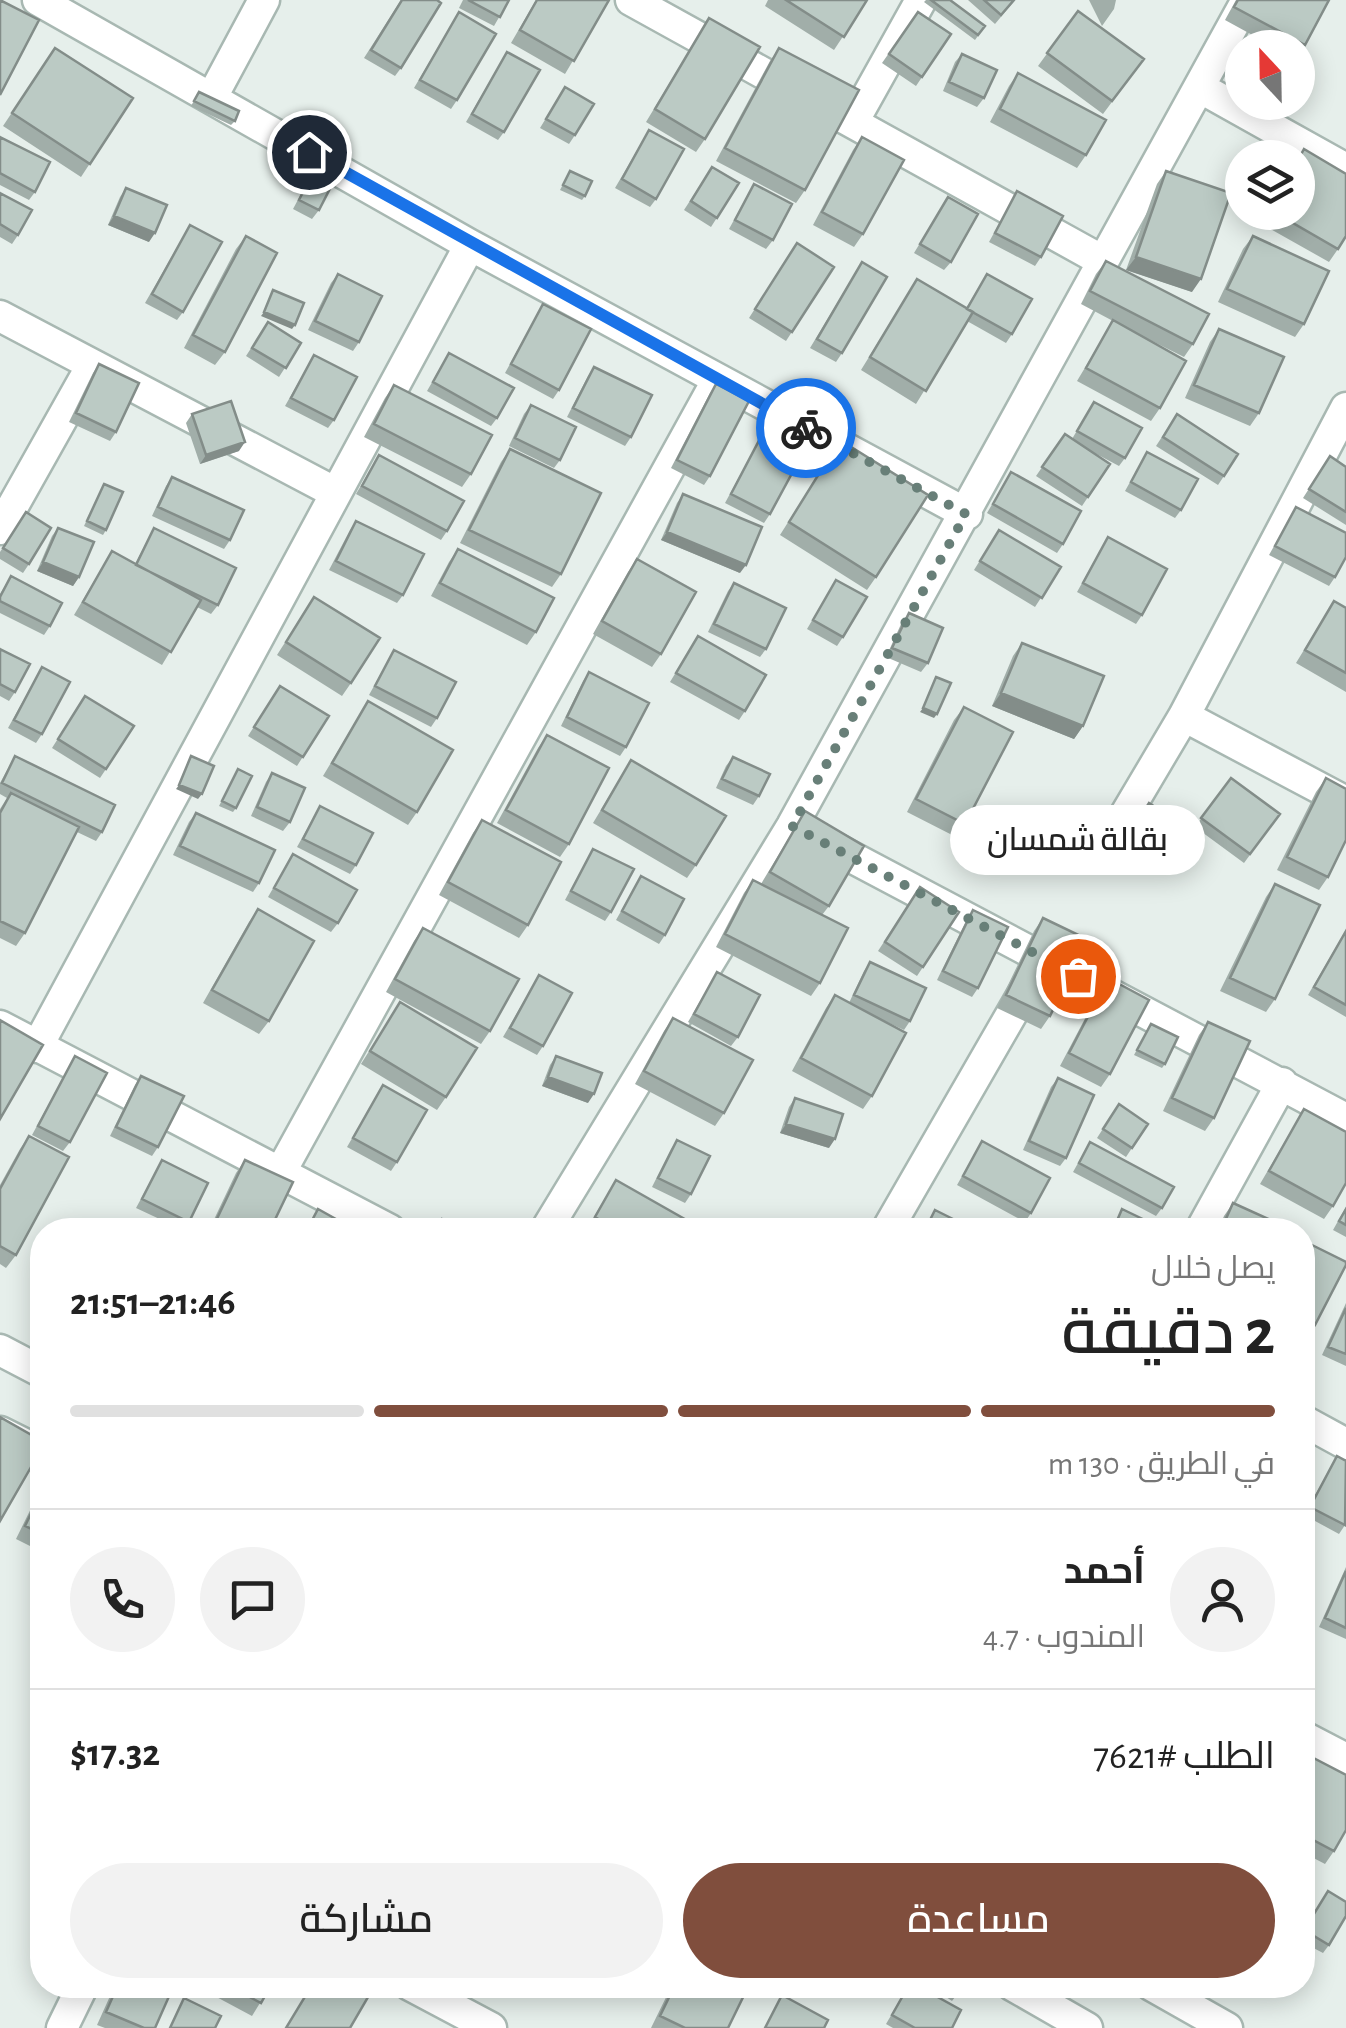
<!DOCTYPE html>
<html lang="ar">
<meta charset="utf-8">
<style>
:root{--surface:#fff;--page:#f2f2f2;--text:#222;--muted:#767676;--line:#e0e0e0;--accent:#804e3d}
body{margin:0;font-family:"Alegreya Sans",Cairo,sans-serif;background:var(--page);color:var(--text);direction:rtl;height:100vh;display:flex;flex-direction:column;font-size:38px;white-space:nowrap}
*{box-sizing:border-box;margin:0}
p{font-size:32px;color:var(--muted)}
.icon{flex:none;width:55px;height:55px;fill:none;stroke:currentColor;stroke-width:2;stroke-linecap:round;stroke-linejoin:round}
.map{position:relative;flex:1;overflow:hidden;direction:ltr}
.drawer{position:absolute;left:30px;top:1218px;width:1285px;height:780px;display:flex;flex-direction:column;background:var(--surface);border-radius:40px;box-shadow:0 5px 25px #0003;direction:rtl}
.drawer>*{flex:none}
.needle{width:65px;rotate:338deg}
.buttons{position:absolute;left:1225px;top:30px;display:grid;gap:20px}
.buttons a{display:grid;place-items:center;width:90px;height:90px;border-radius:50%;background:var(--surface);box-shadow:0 5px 25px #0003;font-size:50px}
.pin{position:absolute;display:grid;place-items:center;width:85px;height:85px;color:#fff;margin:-42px;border:5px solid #fff;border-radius:50%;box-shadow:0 2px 10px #0007}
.courier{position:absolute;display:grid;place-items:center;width:100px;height:100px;margin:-50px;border:8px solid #1a73e8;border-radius:50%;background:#fff;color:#222;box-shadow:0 2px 12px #0007}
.bubble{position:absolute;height:70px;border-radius:35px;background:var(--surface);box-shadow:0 5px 25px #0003;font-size:32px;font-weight:600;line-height:70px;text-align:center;direction:rtl}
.overview em{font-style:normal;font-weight:600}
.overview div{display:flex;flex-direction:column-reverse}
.overview{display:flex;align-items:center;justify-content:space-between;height:170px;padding:0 40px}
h1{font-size:65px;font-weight:600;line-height:75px}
.bar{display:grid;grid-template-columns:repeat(4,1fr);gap:15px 10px;align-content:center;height:120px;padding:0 40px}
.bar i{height:12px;border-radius:8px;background:var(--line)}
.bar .active{background:var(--accent)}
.bar p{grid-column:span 4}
.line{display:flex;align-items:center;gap:25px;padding:0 40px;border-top:2px solid var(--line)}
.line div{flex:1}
.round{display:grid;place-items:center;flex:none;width:105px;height:105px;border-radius:52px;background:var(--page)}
.action{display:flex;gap:20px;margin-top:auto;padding:20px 40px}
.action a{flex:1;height:115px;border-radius:60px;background:var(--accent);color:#fff;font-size:40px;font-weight:600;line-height:115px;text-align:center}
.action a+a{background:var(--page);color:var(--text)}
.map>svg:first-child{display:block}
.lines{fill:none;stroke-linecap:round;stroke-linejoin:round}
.minor-casing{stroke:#a8b8b2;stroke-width:35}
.tertiary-casing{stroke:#a8b8b2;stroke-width:35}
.minor{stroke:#fff;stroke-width:30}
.tertiary{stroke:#fff;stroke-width:30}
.wall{fill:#a1aea9}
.shaded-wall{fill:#838d89}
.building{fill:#bbcac4;stroke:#838d89;stroke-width:2.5}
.done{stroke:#687f78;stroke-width:10;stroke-dasharray:0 18}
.route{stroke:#1a73e8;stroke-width:12}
</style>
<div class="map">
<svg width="1346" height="2028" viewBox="0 0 1346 2028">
<rect width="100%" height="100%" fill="#e6efeb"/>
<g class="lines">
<g class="minor-casing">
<path id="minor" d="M38,0l432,245 497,269
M631,0l470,260
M1199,87l147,82
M212,97l52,-97
M853,122l68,-122
M0,316l336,177
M0,529l91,-162
M1184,716l162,86
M1120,824l64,-108 162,-308
M823,842l523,277
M0,1026l390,204
M37,1047l433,-802
M280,1173l437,-792
M546,1230l246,-404 455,-826
M887,1230l143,-248
M1201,1230l81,-147
M1302,1420l44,24
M1302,1736l44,23
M410,1985l81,43
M62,2028l21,-43"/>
</g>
<g class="tertiary-casing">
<path id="tertiary" d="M0,1350l42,22
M0,1432l42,21
M1012,1985l75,43
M1151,1985l76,43"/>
</g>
<use href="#minor" class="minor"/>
<use href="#tertiary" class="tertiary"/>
</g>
<path class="wall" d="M401,0v68l-6,8 -31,-18z
M463,0h46l-15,26 -35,-18z
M536,0h73l-44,74 -54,-31z
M768,0h99l-33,50 -69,-44z
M926,0h24l35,26 -10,14 -51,-38z
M968,0h47l-20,24z
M1089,0h27l-2,9 -12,17z
M1236,0h93l-31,55v-7h-22l-51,-28z
M1078,11l66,48 -41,55 -65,-48z
M459,12l-2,88 -6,9 -37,-21z
M918,12l33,22 -35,52 -34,-23z
M709,18l-4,121 -9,13 -50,-30z
M55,48l78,50 -52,79 -78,-51z
M779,48l26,142 -9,13 -80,-42 54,-100z
M507,52l-3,80 -6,8 -32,-18z
M962,54l22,44 -7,9 -34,-16 12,-29z
M1018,73l68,82 -9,13 -87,-46 19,-36z
M565,87l10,48 -6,9 -29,-16z
M199,92l36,29 -4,4 -40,-19z
M649,130l7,69 -6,8 -35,-19z
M0,137l35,55 -6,8 -29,-15z
M862,137l1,97 -9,13 -41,-22 40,-75z
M1304,149l34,100 -9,13 -69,-39 6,-11h32v-54z
M321,157l-2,53 -7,9 -19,-10z
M712,167l27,16 -28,44 -27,-17z
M570,171l15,25 -3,4 -22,-10z
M1166,171l26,121 -66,-22 31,-86z
M754,184l19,56 -7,9 -37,-20z
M126,188l23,54 -41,-17 12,-28z
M1017,191l24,66 -6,9 -46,-24z
M0,193l18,42 -6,9 -12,-7z
M948,197l3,65 -7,8 -30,-17z
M190,225l-7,87 -6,8 -32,-17z
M246,236l-21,116 -10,13 -31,-17 52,-99z
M1253,236l51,88 -9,13 -77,-35 25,-53z
M797,243l37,24 -48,74 -37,-23z
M1106,261l87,83 -9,13 -48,-24 24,75 -9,13 -74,-40 36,-60 -32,-17 15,-30z
M862,262l-20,91 -6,9 -26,-14z
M338,274l21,68 -6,9 -45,-21 23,-47z
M987,274l25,60 -6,9 -39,-22 -51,83 -55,-34 56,-91 49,29z
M543,304l16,86 -6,9 -48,-26z
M268,322l33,21 -22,34 -33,-21z
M1219,329l40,84 -9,13 -65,-28 25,-56z
M449,353l48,65 -6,8 -64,-35z
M314,355l20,65 -6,8 -43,-22z
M99,364l17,68 -6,9 -41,-19 24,-49z
M594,367l37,70 -6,9 -58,-29 21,-41z
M716,384l-6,92 -6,9 -33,-17 39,-75z
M394,385l77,89 -9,13 -98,-50 21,-39z
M1094,402l31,56 -6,8 -32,-17 23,15 -28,42 -46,-30 29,-42 7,5z
M531,405l29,55 -6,8 -45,-22 15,-32z
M192,414l47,37 -39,13 -14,-41z
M1177,414l47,62 -6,9 -62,-39z
M764,431l6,83 -6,9 -39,-20z
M840,440l36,137 -9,13 -87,-55z
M510,449l51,125 -9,13 -92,-44 41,-81z
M1147,452l34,58 -6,8 -50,-27z
M379,455l68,76 -6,9 -85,-46z
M1330,456l16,11v58l-43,-27z
M1011,472l52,72 -6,9 -70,-40z
M172,477l58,63 -6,9 -72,-33 14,-30z
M104,484l2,46 -3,5 -19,-9z
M683,494l57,79 -79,-33 16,-37z
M1296,507l39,70 -6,9 -60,-31z
M26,512l3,52 -6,9 -23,-14v-7z
M356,521l47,74 -6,8 -68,-33 21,-40z
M58,528l21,49 -6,9 -36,-15 15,-35z
M154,528l64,77 -7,9 -14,-7 -35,58 -88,-50 38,-64 23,13z
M999,530l62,37 -26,40 -61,-37z
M1108,537l34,78 -6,9 -59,-32z
M458,549l78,83 -9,13 -96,-49 18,-34z
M637,559l24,95 -9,13 -59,-33 35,-62z
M11,576l39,50 -6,9 -44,-22v-19z
M836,580l7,57 -6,9 -30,-17z
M734,583l32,66 -6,8 -52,-25 20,-41z
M314,597l37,86 -9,13 -65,-41z
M1334,601l12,7v84l-50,-29z
M909,613l19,50 -7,9 -35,-15 16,-35z
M698,636l47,75 -6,9 -69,-38z
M1022,643l61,83 -9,13 -82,-33 21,-50z
M0,649l15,43 -6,9 -9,-5z
M394,650l43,68 -6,9 -62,-32z
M42,667v67l-6,9 -28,-15z
M589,672l37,75 -6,9 -59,-30 22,-45z
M280,686l49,30 -32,50 -49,-30z
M85,696l21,73 -6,9 -48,-30z
M368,701l49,111 -9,13 -85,-49z
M964,707l1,117 -9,13 -49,-25 47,-92z
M547,735l22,109 -9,13 -63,-34 41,-75z
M15,756l87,76 -6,9 -19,-9 -52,101 -9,13 -16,-8v-129l7,-11 -7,-4v-11z
M733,757l26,39 -6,9 -37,-17 10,-22z
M631,760l65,105 -9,13 -94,-55z
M238,769l-2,39 -3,4 -14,-6z
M272,773l18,49 -7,9 -32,-15 15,-34z
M1231,778l49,36 -36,49 -49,-36z
M1326,778l2,99 -9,13 -42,-20 39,-78z
M1149,803l45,29 -27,41 -45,-28z
M320,806l36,59 -6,9 -53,-27z
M805,811l24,95 -7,9 -2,68 -9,13 -95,-49 28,-54 9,-13 8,4z
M196,813l63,70 -6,9 -80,-37 16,-33z
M482,820l46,105 -9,13 -80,-43 34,-62z
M593,849l18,63 -6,9 -40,-21z
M293,854l45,69 -7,9 -63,-35z
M641,876l24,59 -6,9 -43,-24z
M1275,884v115l-9,13 -46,-21 46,-94z
M920,887l3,80 -6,9 -39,-25z
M258,909l11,112 -10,13 -56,-31 46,-81z
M973,910l5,78 -6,9 -35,-17 30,-61z
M1043,918l7,98 -9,13 -44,-21 37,-77z
M423,928l67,103 -9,13 -95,-52 28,-51z
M1346,930v87l-38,-22z
M870,962l40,59 -6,9 -28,-13 -4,79 -9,13 -71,-38 34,-63 9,-13 14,8 15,-32z
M717,972l21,65 -7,9 -43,-24z
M539,975l4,71 -6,9 -34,-18z
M1108,978l2,96 -9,13 -41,-21 39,-74z
M400,1002l46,95 -9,13 -76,-46z
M673,1018l51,95 -9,13 -80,-42 29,-53z
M1208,1022l6,96 -9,13 -42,-20 36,-76z
M1151,1024l14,40 -3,4 -28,-13z
M75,1056l-5,86 -7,9 -31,-16z
M556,1056l32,47 -46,-17 8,-21z
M141,1076l17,71 -6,9 -42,-20 25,-51z
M1058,1078l8,80 -6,8 -37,-16 28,-63z
M383,1085l14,77 -6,9 -44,-24z
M795,1098l34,50 -49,-15 9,-26z
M1119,1104l29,20 -22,33 -29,-19z
M1304,1109l29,97 -9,13 -64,-35z
M29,1136l-13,119 -10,13 -6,-4v-79l20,-36z
M677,1140l14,54 -6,9 -33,-16 19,-38z
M982,1141l49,72 -6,9 -68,-37z
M1090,1142l72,66 -6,8 -83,-44z
M162,1160l27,62 -6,8 -47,-22z
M245,1160l25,70h-61l27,-57z
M616,1180l88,50h-118z
M1233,1203l55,27h-70l6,-14z
M1346,1207v30l-13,-7z
M1312,1245l3,80 -6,9 -7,-4v-70z
M1346,1303v63l-24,-11z
M1337,1456l8,69 -6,9 -35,-19z
M42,1486v66l-26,-13z
M1346,1567v72l-27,-12z
M1302,1752l32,99 -9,13 -23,-12z
M1322,1900l7,45 -6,8 -21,-11v-10z
M115,1985h59l-19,43h-50l-8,-3z
M197,1985h74l-19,31 -56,-30z
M672,1985h77l-21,43h-77z
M819,1985h27l-6,10z
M909,1985l43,43h-59l-7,-4z
M928,1985h36l-12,16z"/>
<path class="shaded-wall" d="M114,216l41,17 -6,9 -41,-17z
M1136,257l65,22 -9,13 -66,-22z
M264,312l31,13 -3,4 -31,-13z
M245,442l-6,9 -39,13 6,-9z
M667,532l79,33 -6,8 -79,-33z
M43,562l36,15 -6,9 -36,-15z
M1001,693l82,33 -9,13 -82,-33z
M923,708l14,6 -3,4 -14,-6z
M179,785l23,9 -4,5 -22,-10z
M548,1077l46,17 -6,9 -46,-17z
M786,1124l49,15 -6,9 -49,-15z"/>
<path class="building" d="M0,0l39,20 -39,75z
M402,0h35l4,3 -40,65 -30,-18z
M468,0h41l-9,17z
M537,0h72l-35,61 -54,-31z
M786,0h81l-23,37z
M931,0h19l35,26 -7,9z
M984,0h30l-13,15z
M1238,0h91l-24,45 -71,-38z
M1078,11l66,48 -32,42 -65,-48z
M459,12l37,22 -39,66 -37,-20z
M918,12l33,22 -29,43 -33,-23z
M709,18l51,29 -55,92 -50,-30z
M55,48l78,50 -43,66 -78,-51z
M779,48l80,42 -54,100 -80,-42z
M507,52l33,18 -36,62 -32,-18z
M962,54l35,16 -13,28 -35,-16z
M1018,73l88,47 -20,35 -86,-46z
M565,87l29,17 -19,31 -29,-16z
M199,92l40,19 -4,10 -41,-20z
M649,130l35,19 -28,50 -34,-20z
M0,137l50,25 -15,30 -35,-19z
M862,137l42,23 -41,74 -41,-22z
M1304,149l42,25v62l-8,13 -64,-37h24v-52z
M321,157l20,10 -22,43 -20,-10z
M712,167l27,16 -22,35 -26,-17z
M570,171l22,10 -7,15 -22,-11z
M1166,171l65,22 -30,86 -65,-22z
M754,184l38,20 -19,36 -38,-20z
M126,188l41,17 -12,28 -41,-17z
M1017,191l46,25 -22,41 -46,-24z
M0,193l32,17 -14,25 -18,-11z
M948,197l30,17 -27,48 -31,-18z
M190,225l32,17 -39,70 -31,-18z
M246,236l31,17 -52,99 -32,-17z
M1253,236l76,35 -25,53 -77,-35z
M797,243l37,24 -42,65 -37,-23z
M1106,261l103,53 -16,30 -103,-53z
M862,262l25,15 -45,76 -25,-14z
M338,274l44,22 -23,46 -44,-21z
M987,274l45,25 -20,35 -45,-25z
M917,279l56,33 -47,79 -56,-34z
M273,290l31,13 -9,22 -31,-13z
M543,304l48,25 -32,61 -48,-26z
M1113,320l73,41 -26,47 -74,-40z
M268,322l33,21 -15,25 -34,-20z
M1219,329l65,28 -25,56 -65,-28z
M449,353l65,35 -17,30 -64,-36z
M314,355l43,22 -23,43 -43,-22z
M99,364l40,19 -23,49 -40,-19z
M594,367l58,28 -21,42 -58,-29z
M716,384l33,17 -39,75 -33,-16z
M394,385l98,50 -21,39 -97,-50z
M231,401l14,41 -39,13 -14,-41z
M1094,402l48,26 -17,30 -48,-27z
M531,405l45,22 -16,33 -45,-22z
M1177,414l61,40 -14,22 -61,-39z
M764,431l40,20 -34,63 -39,-20z
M1065,434l45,30 -22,33 -46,-30z
M840,440l88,55 -52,82 -87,-55z
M510,449l91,44 -40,81 -92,-44z
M1147,452l51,27 -17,31 -50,-28z
M379,455l85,46 -17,30 -85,-45z
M1330,456l16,11v45l-37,-23z
M1011,472l70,39 -18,33 -70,-40z
M172,477l72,33 -14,30 -72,-33z
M104,484l19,8 -17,38 -19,-9z
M683,494l79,33 -16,38 -79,-33z
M1296,507l50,26v24l-11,20 -60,-31z
M26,512l25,16 -22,36 -26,-16z
M356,521l68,33 -21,41 -67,-34z
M58,528l36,14 -15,35 -36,-15z
M154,528l82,40 -18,37 -82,-40z
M999,530l62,37 -19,31 -62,-37z
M1108,537l59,32 -25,46 -59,-32z
M458,549l96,49 -18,34 -96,-49z
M112,551l89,49 -30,52 -88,-50z
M637,559l59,33 -35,62 -59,-33z
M11,576l51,27 -12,23 -50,-25v-4z
M836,580l31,17 -24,40 -30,-17z
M734,583l52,25 -20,41 -52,-25z
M314,597l66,41 -29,45 -65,-41z
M1334,601l12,7v65l-41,-23z
M909,613l34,15 -15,35 -36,-15z
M698,636l68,39 -21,36 -69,-38z
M1022,643l82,33 -21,50 -82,-33z
M0,649l30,15 -15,28 -15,-8z
M394,650l62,32 -19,36 -62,-32z
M42,667l28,15 -28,52 -28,-14z
M589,672l60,31 -23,44 -59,-30z
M936,677l15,6 -14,31 -14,-6z
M280,686l49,30 -26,41 -49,-30z
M85,696l49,30 -28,43 -48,-30z
M368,701l85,49 -36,62 -85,-49z
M964,707l49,25 -48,92 -49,-25z
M547,735l62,33 -40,76 -63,-34z
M15,756l100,49 -13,27 -100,-49z
M191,756l23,10 -12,28 -23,-9z
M733,757l37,17 -11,22 -37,-17z
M631,760l95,56 -30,49 -94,-55z
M238,769l14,7 -16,32 -14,-7z
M272,773l33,15 -15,34 -33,-15z
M1231,778l49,36 -30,40 -49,-36z
M1326,778l20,11v51l-18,37 -41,-20z
M11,793l68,34 -54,106 -25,-12v-108z
M1149,803l45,29 -21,32 -45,-28z
M320,806l53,27 -17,32 -53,-26z
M805,811l59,35 -35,60 -59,-34z
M196,813l79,37 -16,33 -79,-37z
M482,820l79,42 -33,63 -80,-43z
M593,849l41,20 -23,43 -40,-21z
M293,854l64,36 -19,33 -64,-35z
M641,876l43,23 -19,36 -43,-24z
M753,880l95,48 -28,55 -95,-49z
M1275,884l45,21 -45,94 -45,-21z
M920,887l39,25 -36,55 -38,-25z
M258,909l56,32 -45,80 -57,-31z
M973,910l35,17 -30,61 -35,-17z
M1043,918l44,21 -37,77 -44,-21z
M423,928l96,51 -29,52 -95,-52z
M1346,931v74l-32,-18z
M870,962l56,26 -16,33 -56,-26z
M717,972l43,23 -22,42 -44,-23z
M539,975l33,18 -29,53 -33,-18z
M1108,978l41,22 -39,74 -41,-21z
M835,995l71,38 -34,63 -71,-38z
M400,1002l77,46 -31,49 -76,-46z
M673,1018l80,42 -29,53 -80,-42z
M0,1020l43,25 -43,74z
M1208,1022l42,19 -36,77 -42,-20z
M1151,1024l27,13 -13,27 -28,-14z
M75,1056l32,17 -37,69 -32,-16z
M556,1056l46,17 -8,21 -46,-17z
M141,1076l43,20 -26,51 -42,-20z
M1058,1078l36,17 -28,63 -37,-17z
M383,1085l44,25 -30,52 -44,-24z
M795,1098l48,16 -8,25 -49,-15z
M1119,1104l29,20 -16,24 -29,-19z
M1304,1109l42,23v51l-13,23 -64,-35z
M29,1136l40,21 -53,98 -16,-9v-57z
M677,1140l33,16 -19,38 -33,-16z
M982,1141l68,37 -19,35 -68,-37z
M1090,1142l84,45 -12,21 -83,-45z
M162,1160l46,23 -19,39 -47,-23z
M245,1160l48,22 -23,48h-50l-7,-3z
M616,1180l88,50h-87l-22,-13z
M1233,1203l55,25v2h-67z
M318,1209l32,18 -2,3h-41z
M1122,1209l33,16 -3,5h-39z
M1346,1209v16l-7,-4z
M935,1210l40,20h-50z
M442,1219l19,11h-25z
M1312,1245l34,17v3l-31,60 -13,-7v-55z
M1346,1308v46l-18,-7z
M0,1417l42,24v7l-42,73z
M1337,1456l9,5 -1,64 -35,-18z
M42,1491v43l-17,-8z
M1346,1571v57l-21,-10z
M1302,1752l44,23v55l-12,21 -32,-17z
M1302,1854l8,4 -8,15z
M1328,1891l18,11v14l-17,29 -25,-15z
M118,1985h56l-19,43h-11l-38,-16z
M227,1985h44l-10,18z
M312,1985h47l12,7 -21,36h-64z
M675,1985h74l-21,43h-43l-25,-12z
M909,1985h7l45,25 -9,18h-37l-23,-13z
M947,1985h17l-5,8z
M782,1995l46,25 -4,8h-59z
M184,1998l37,18 -6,12h-45z"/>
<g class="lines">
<path class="done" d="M806,428l160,86 -174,312 286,150"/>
<path class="route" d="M309,152l497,276"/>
</g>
</svg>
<div class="buttons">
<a><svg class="needle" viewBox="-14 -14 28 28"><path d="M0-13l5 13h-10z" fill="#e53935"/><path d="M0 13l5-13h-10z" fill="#767676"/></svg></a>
<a><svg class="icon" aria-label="layers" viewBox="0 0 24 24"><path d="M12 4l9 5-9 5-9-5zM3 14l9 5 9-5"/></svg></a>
</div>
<div class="pin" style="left:1078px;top:976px;background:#ea580c"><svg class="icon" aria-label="bag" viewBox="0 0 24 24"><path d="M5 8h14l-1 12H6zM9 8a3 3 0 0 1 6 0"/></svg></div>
<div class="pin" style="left:309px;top:152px;background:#1f2937"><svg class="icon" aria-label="home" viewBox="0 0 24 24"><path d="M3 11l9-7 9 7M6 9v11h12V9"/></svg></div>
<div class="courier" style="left:806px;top:428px"><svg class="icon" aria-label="bike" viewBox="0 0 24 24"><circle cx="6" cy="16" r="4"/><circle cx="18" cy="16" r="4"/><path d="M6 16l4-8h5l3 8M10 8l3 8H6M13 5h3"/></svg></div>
<div class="bubble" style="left:950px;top:805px;width:255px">بقالة شمسان</div>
<section class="drawer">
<div class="overview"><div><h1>2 دقيقة</h1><p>يصل خلال</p></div><em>21:46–21:51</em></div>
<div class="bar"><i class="active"></i><i class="active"></i><i class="active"></i><i></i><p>في الطريق · 130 m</p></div>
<div class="line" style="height:180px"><a class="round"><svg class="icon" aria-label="person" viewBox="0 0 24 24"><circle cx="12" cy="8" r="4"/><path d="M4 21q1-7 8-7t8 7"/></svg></a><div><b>أحمد</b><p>المندوب · 4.7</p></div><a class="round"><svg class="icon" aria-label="chat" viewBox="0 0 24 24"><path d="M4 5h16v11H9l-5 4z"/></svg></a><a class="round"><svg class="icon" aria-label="phone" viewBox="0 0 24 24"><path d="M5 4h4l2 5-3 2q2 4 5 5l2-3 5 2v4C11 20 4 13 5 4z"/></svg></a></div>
<div class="line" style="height:130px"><div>الطلب #7621</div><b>$17.32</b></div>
<div class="action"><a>مساعدة</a><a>مشاركة</a></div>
</section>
</div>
